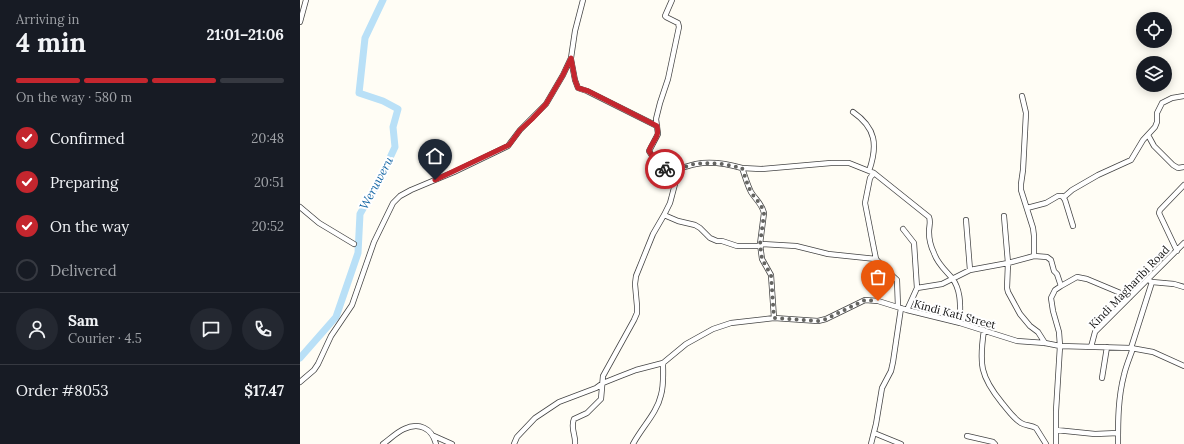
<!DOCTYPE html>
<meta charset="utf-8">
<style>
:root{--surface:#171b24;--page:#242831;--text:#f1f3f6;--muted:#9ea1a6;--line:#363941;--accent:#c4262e}
body{margin:0;font-family:Lora,serif;background:var(--page);color:var(--text);height:100vh;display:flex;flex-direction:column;font-size:15px;white-space:nowrap}
*{box-sizing:border-box;margin:0}
p{font-size:13px;color:var(--muted)}
.icon{flex:none;width:22px;height:22px;fill:none;stroke:currentColor;stroke-width:2;stroke-linecap:round;stroke-linejoin:round}
.map{position:relative;flex:1;overflow:hidden}
.sheet{display:flex;flex-direction:column;background:var(--surface);width:300px}
.sheet>*{flex:none}
.tools{position:absolute;left:836px;top:12px;display:grid;gap:8px}
.tools a{display:grid;place-items:center;width:36px;height:36px;border-radius:50%;background:var(--surface);box-shadow:0 2px 10px #0003;font-size:20px}
.pin{position:absolute;display:grid;place-items:center;width:34px;height:34px;color:#fff;margin:-41px -17px;border-radius:50% 50% 50% 0;rotate:-45deg;box-shadow:0 0 4px #0007}
.pin .icon{rotate:45deg}
.courier{position:absolute;display:grid;place-items:center;width:40px;height:40px;margin:-20px;border:3px solid #c4262e;border-radius:50%;background:#fff;color:#222;box-shadow:0 1px 5px #0007}
.overview em{font-style:normal;font-weight:800}
.overview div{display:flex;flex-direction:column-reverse}
.overview{display:flex;align-items:center;justify-content:space-between;height:68px;padding:0 16px}
h1{font-size:26px;font-weight:800;line-height:30px}
.bar{display:grid;grid-template-columns:repeat(4,1fr);gap:6px 4px;align-content:center;height:48px;padding:0 16px}
.bar i{height:5px;border-radius:3px;background:var(--line)}
.bar .selected{background:var(--accent)}
.bar p{grid-column:span 4}
.line{display:flex;align-items:center;gap:10px;padding:0 16px;border-top:1px solid var(--line)}
.line div{flex:1}
.round{display:grid;place-items:center;flex:none;width:42px;height:42px;border-radius:21px;background:var(--page)}
ol{padding:0 16px;list-style:none}
li{display:flex;align-items:center;gap:12px;height:44px}
li p{margin-inline-start:auto}
li .icon{padding:4px;border-radius:50%;background:var(--accent);color:#fff;stroke-width:4}
li:last-child{color:var(--muted)}
li i{width:22px;height:22px;border:2px solid var(--line);border-radius:50%}
main{display:flex;flex:1;min-height:0}
.map>svg:first-child{display:block}
.lines{fill:none;stroke-linecap:round;stroke-linejoin:round}
.river{stroke:#b9e0f7;stroke-width:7}
.street-casing{stroke:#444;stroke-width:6}
.street{stroke:#fff;stroke-width:4.5}
.done{stroke:#646461;stroke-width:4;stroke-dasharray:0 7.2}
.route{stroke:#c4262e;stroke-width:5}
.labels{text-anchor:middle;dominant-baseline:central;stroke-width:4;stroke-linejoin:round;paint-order:stroke}
.street-label{font-size:11px;fill:#111;stroke:#fff}
.water-label{font-size:12px;font-style:italic;fill:#1768a6;stroke:#fff}
</style>
<main>
<section class="sheet">
<div class="overview"><div><h1>4 min</h1><p>Arriving in</p></div><em>21:01–21:06</em></div>
<div class="bar"><i class="selected"></i><i class="selected"></i><i class="selected"></i><i></i><p>On the way · 580 m</p></div>
<ol>
<li><svg class="icon" aria-label="check" viewBox="0 0 24 24"><path d="M5 12l5 5 9-10"/></svg>Confirmed<p>20:48</p></li>
<li><svg class="icon" aria-label="check" viewBox="0 0 24 24"><path d="M5 12l5 5 9-10"/></svg>Preparing<p>20:51</p></li>
<li><svg class="icon" aria-label="check" viewBox="0 0 24 24"><path d="M5 12l5 5 9-10"/></svg>On the way<p>20:52</p></li>
<li><i></i>Delivered</li>
</ol>
<div class="line" style="height:72px"><a class="round"><svg class="icon" aria-label="person" viewBox="0 0 24 24"><circle cx="12" cy="8" r="4"/><path d="M4 21q1-7 8-7t8 7"/></svg></a><div><b>Sam</b><p>Courier · 4.5</p></div><a class="round"><svg class="icon" aria-label="chat" viewBox="0 0 24 24"><path d="M4 5h16v11H9l-5 4z"/></svg></a><a class="round"><svg class="icon" aria-label="phone" viewBox="0 0 24 24"><path d="M5 4h4l2 5-3 2q2 4 5 5l2-3 5 2v4C11 20 4 13 5 4z"/></svg></a></div>
<div class="line" style="height:52px"><div>Order #8053</div><b>$17.47</b></div>
</section>
<div class="map">
<svg width="884" height="444" viewBox="0 0 884 444">
<rect width="100%" height="100%" fill="#fffdf5"/>
<g class="lines">
<path class="river" d="M0,358l36,-41 22,-64 2,-39 20,-35 15,-32 -2,-20 5,-18 -15,-8 -24,-8 6,-55 18,-38"/>
<g class="street-casing">
<path id="street" d="M372,0l-7,16 1,1 12,6 1,4 -11,52 -8,24 -4,16 2,15 -9,17c4,6 9,16 17,18 10,2 20,-3 30,-5 15,-3 32,0 46,4 3,8 5,16 9,24 5,8 11,12 13,21l-4,31 2,15 9,16 3,43
M0,22l6,-22
M271,59l4,21 3,8 9,3 70,35
M722,96l4,17 -3,57 -2,14v6l12,38 1,8v20
M553,112c23,16 25,33 16,59
M848,135l6,11 19,19 5,3 6,-1
M442,168l19,1 70,-6h18l25,10 55,44c2,5 0,9 0,15 0,6 2,15 5,21 3,10 11,17 18,25 10,13 8,30 8,45
M574,173l-4,5 -5,25 11,56
M764,197l8,-7 26,-15 33,-15 12,-20 12,-13 2,-5v-9l5,-10 10,-5 12,-2
M0,207l19,16 35,21
M727,208l19,-5 12,-7h4l3,4 8,26
M364,215l14,6 17,4 5,3 10,10 7,3h5l15,5h24
M704,216l4,47 -1,25 1,4 12,22 10,12 8,6 7,11
M666,220l4,50
M603,229l11,14 3,45
M460,244l36,2 32,8 48,5 10,11 11,10 1,27
M877,251l-18,-38 1,-3 24,-25
M850,281l2,1 22,2 10,3
M607,310l10,-22 25,-4 28,-14 38,-7 26,-7 13,1 4,3 3,11 3,3 4,12
M684,330c-5,34 -4,46 18,73 6,7 11,15 19,20 5,3 10,2 15,5l10,16
M791,347l4,-15 89,-89
M831,348l21,-66
M802,378l5,-31
M0,382l14,-12 4,-6 13,-28 21,-31 22,-63 19,-39 7,-7 11,-6 43,-18 54,-26 12,-16 26,-26 17,-29 8,-17 4,-27 8,-31
M756,430l39,4 23,-1
M574,433l27,11
M134,436l18,8
M667,436l26,6 2,2
M83,444c7,-5 14,-12 21,-15 15,-7 28,-1 32,15
M214,444l3,-7 18,-19 24,-16 37,-14 7,-5 15,-6 18,-7 27,-7 23,-19 27,-15 18,-6 43,-5 44,3 8,-2 39,-19 13,1 29,9 53,13 57,18 28,2 15,3 71,2 22,4 31,14
M275,444c1,-9 -5,-16 -1,-25l13,-6 14,-14 2,-23 31,-56 3,-7v-7l-2,-22 1,-8 17,-42 11,-19 6,-12 9,-34
M333,444c9,-17 24,-31 28,-49 3,-10 2,-22 2,-32
M571,444l5,-20 6,-36 9,-17 2,-9 8,-54
M756,444v-33l4,-65 -1,-14 -6,-21 -2,-13 4,-8 6,-4 16,-9 10,2 43,18
M818,444c0,-23 0,-46 6,-69 2,-9 6,-18 9,-27"/>
</g>
<use href="#street" class="street"/>
</g>
<g class="lines">
<path class="done" d="M365,169h14l15,-5 10,-1 19,1 19,4c3,8 5,16 9,24 5,8 11,12 13,22l-4,30 2,15 9,16 3,43 44,3 8,-2 39,-19 13,1"/>
<path class="route" d="M135,180l74,-35 11,-15 12,-11 14,-15 17,-29 8,-17 4,22 3,8 10,3 69,35c3,12 -5,15 -8,25l9,13 7,5"/>
</g>
<g class="labels">
<g class="street-label">
<text transform="translate(829 287) rotate(-46)">Kindi Magharibi Road</text>
<text transform="translate(655 314) rotate(15)">Kindi Kati Street</text>
</g>
<g class="water-label">
<text transform="translate(76 183) rotate(-62)">Weruweru</text>
</g>
</g>
</svg>
<div class="tools">
<a><svg class="icon" aria-label="locate" viewBox="0 0 24 24"><circle cx="12" cy="12" r="6"/><path d="M12 2v4M12 18v4M2 12h4M18 12h4"/></svg></a>
<a><svg class="icon" aria-label="layers" viewBox="0 0 24 24"><path d="M12 4l9 5-9 5-9-5zM3 14l9 5 9-5"/></svg></a>
</div>
<div class="pin" style="left:578px;top:301px;background:#ea580c"><svg class="icon" aria-label="bag" viewBox="0 0 24 24"><path d="M5 8h14l-1 12H6zM9 8a3 3 0 0 1 6 0"/></svg></div>
<div class="pin" style="left:135px;top:180px;background:#1f2937"><svg class="icon" aria-label="home" viewBox="0 0 24 24"><path d="M3 11l9-7 9 7M6 9v11h12V9"/></svg></div>
<div class="courier" style="left:365px;top:169px"><svg class="icon" aria-label="bike" viewBox="0 0 24 24"><circle cx="6" cy="16" r="4"/><circle cx="18" cy="16" r="4"/><path d="M6 16l4-8h5l3 8M10 8l3 8H6M13 5h3"/></svg></div>
</div>
</main>
